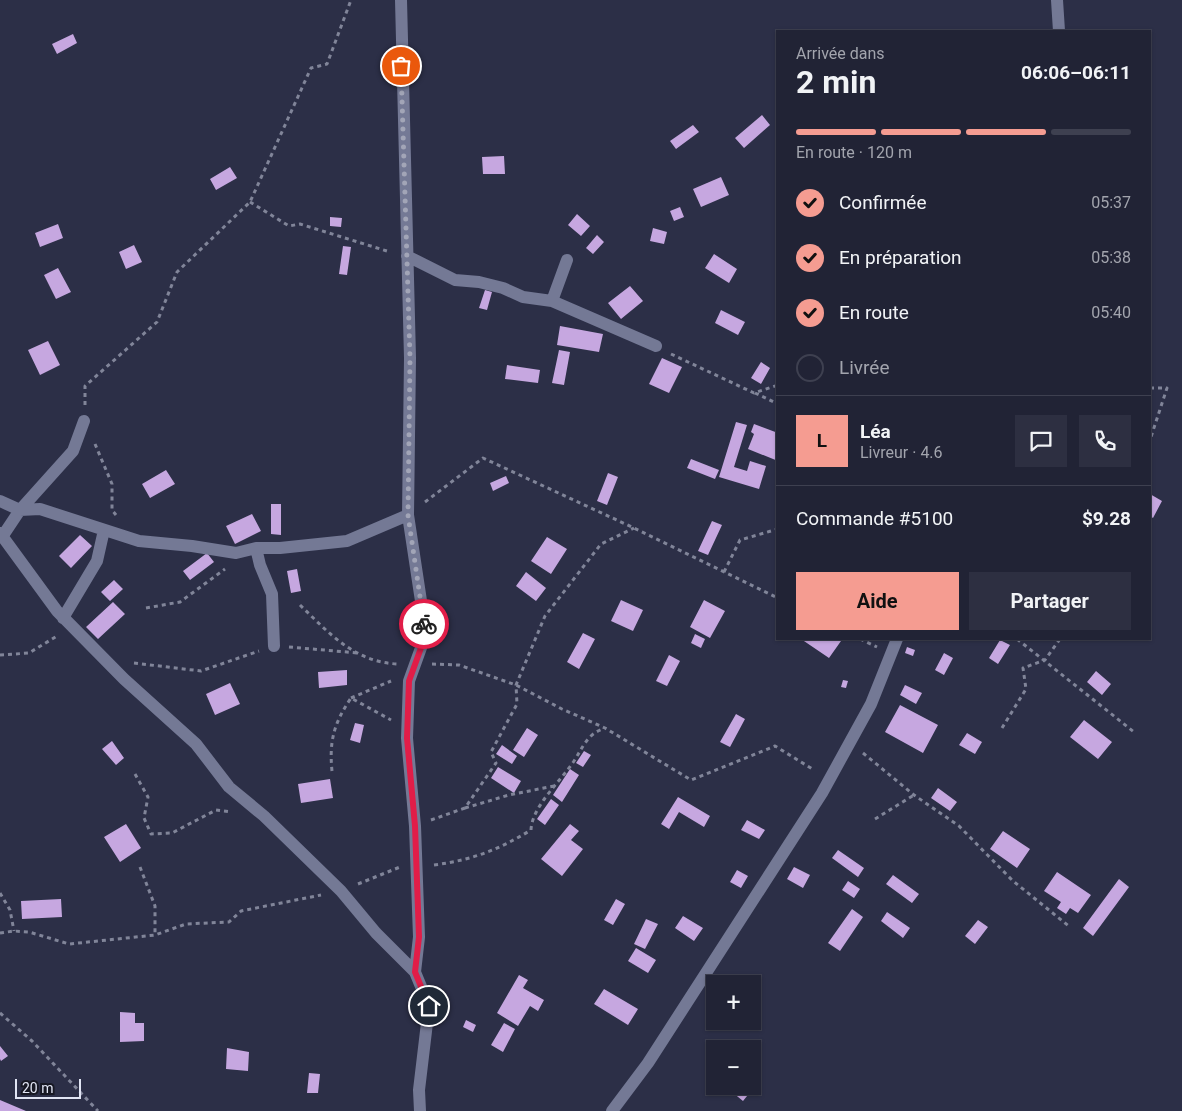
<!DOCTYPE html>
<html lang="fr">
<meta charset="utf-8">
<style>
:root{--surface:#212335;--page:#2d2f41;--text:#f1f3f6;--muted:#a2a4ad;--line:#3e4050;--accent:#f59c91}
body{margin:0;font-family:Roboto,sans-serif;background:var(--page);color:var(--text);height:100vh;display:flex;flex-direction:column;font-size:19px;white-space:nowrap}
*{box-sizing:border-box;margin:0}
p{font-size:16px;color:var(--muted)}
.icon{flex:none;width:28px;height:28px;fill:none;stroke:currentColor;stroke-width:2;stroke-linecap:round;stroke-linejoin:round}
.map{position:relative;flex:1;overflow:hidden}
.details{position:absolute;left:776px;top:30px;width:375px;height:610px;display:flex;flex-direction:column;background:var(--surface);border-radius:0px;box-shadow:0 1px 4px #0004,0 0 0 1px var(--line)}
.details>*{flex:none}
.controls{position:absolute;left:706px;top:975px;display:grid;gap:10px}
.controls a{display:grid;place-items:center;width:55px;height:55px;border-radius:0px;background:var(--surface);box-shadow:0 1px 4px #0004,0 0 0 1px var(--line);font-size:25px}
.scale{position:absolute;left:15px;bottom:12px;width:66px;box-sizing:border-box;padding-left:5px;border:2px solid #e1e5f4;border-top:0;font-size:14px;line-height:18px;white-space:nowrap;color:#e1e5f4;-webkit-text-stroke:4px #171823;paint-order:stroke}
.pin{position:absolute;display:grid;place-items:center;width:42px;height:42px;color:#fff;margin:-21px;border:2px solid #fff;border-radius:50%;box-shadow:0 1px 5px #0007}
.courier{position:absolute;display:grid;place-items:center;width:50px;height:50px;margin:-25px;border:4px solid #e11d48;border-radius:50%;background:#fff;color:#222;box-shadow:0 1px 6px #0007}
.overview em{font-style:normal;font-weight:700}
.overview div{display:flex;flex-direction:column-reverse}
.overview{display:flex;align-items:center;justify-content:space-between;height:85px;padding:0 20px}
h1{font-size:32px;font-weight:700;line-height:38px}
.bar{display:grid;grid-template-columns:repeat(4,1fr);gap:8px 5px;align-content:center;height:60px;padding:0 20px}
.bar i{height:6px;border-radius:4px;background:var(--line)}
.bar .active{background:var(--accent)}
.bar p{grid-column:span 4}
.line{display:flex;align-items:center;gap:12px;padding:0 20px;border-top:1px solid var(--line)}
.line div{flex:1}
.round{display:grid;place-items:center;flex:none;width:52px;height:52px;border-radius:0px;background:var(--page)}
ol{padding:0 20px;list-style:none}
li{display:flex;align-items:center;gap:15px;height:55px}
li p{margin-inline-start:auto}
li .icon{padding:5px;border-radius:50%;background:var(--accent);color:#111;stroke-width:4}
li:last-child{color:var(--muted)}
li i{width:28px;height:28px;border:2px solid var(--line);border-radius:50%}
.primary-button{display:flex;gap:10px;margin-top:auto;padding:10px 20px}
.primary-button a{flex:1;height:58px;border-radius:0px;background:var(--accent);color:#111;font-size:20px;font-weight:700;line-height:58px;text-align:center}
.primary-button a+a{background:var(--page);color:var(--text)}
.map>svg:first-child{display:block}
.building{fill:#c6a7e0}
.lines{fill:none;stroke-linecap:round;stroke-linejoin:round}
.path{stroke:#818599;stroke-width:3;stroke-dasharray:4 4;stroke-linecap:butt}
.minor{stroke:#747995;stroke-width:12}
.done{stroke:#a2a5b7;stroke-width:5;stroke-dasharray:0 9}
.route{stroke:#e11d48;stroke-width:6}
</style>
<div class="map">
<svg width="1182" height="1111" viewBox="0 0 1182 1111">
<rect width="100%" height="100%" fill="#2c2f47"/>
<path class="building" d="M73,34l4,9 -20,11 -5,-10z
M762,115l8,10 -26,23 -9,-10z
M693,125l6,7 -23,17 -6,-8z
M504,156l1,18h-22l-1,-17z
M230,167l7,11 -21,12 -6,-11z
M721,177l8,18 -28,12 -8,-18z
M680,207l4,10 -10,4 -4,-10z
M577,214l13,12 -9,10 -13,-11z
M330,217l12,1 -1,9 -11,-1z
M58,224l5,14 -23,9 -5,-14z
M653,228l14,4 -3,12 -14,-3z
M597,235l7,7 -11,12 -7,-6z
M134,245l8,17 -16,7 -7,-17z
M343,246l8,1 -4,28 -8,-1z
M714,254l23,15 -8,14 -24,-15z
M58,268l13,24 -15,7 -12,-24z
M630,286l13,15 -22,18 -13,-16z
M485,290l7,2 -5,18 -8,-2z
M721,310l24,12 -7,13 -23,-12z
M560,326l43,8 -4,18 -42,-7z
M48,341l12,24 -20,10 -12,-25z
M559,350l11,2 -6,33 -12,-2z
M662,358l20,9 -13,26 -20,-9z
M761,362l9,6 -9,16 -10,-6z
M507,365l33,5 -2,13 -33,-4z
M736,422l11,3 -13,42 13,4 3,-10 16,5 -7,23 -40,-12z
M754,424l24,9v28l-30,-12 6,-15 -3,-2z
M691,459l28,11 -4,9 -28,-11z
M166,470l9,14 -25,14 -8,-14z
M608,473l10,4 -11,28 -10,-4z
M506,476l3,7 -16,8 -3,-8z
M1150,494l12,7 -9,17 -3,-2z
M271,504h10v31l-10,-1z
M252,514l9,17 -26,13 -9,-18z
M712,521l10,4 -14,30 -10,-4z
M80,535l12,11 -21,22 -12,-12z
M547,537l20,12 -16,25 -20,-13z
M207,553l7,9 -24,18 -7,-9z
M297,569l4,22 -10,2 -4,-22z
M526,572l20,16 -10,13 -20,-15z
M114,580l9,9 -13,12 -9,-9z
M621,600l22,10 -10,21 -22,-10z
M704,600l21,11 -15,27 -20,-11z
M113,602l12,12 -27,25 -12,-12z
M583,633l12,6 -16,30 -12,-7z
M695,634l10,5 -4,9 -10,-5z
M801,639h37l3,2 -12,17z
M1000,640l10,5 -12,19 -9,-6z
M907,647l8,3 -2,6 -8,-3z
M944,653l9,5 -9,17 -9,-5z
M669,655l11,6 -13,25 -11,-5z
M347,670v15l-28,3 -1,-16z
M1096,671l15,13 -9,11 -15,-13z
M843,680l5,1 -2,7 -5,-1z
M230,683l10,21 -25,11 -9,-21z
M905,685l17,8 -6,11 -16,-9z
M900,705l38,20 -15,28 -38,-21z
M736,714l9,5 -15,28 -10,-5z
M1084,720l28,22 -14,17 -28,-22z
M355,723l9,2 -4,18 -10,-3z
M527,728l11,7 -14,22 -11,-7z
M967,733l15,9 -7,12 -16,-9z
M112,741l12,17 -8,7 -14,-16z
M502,745l15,11 -5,8 -16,-10z
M584,751l7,4 -8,12 -7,-4z
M498,767l23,14 -7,12 -23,-15z
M570,769l9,6 -17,27 -9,-7z
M330,779l3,19 -32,5 -3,-19z
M938,788l19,14 -7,9 -19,-13z
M678,797l32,19 -6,11 -25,-15 -10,17 -8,-5z
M551,799l8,6 -14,20 -8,-6z
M747,820l18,10 -6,9 -18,-9z
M126,824l15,24 -21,14 -16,-25z
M570,824l9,7 -8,9 12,9 -21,27 -21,-17z
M1003,831l27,18 -13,19 -27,-19z
M838,850l26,18 -6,9 -26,-19z
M794,867l16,8 -7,13 -16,-9z
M737,870l11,6 -7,12 -11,-6z
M1057,872l34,23 -13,18 -8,-5 -4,6 -9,-6 4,-6 -17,-11z
M893,875l26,19 -7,9 -26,-19z
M1119,879l10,8 -36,49 -10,-8z
M848,881l12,8 -6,9 -12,-8z
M61,899l1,18 -40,2 -1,-18z
M616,899l9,5 -12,21 -9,-5z
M852,909l11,8 -23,34 -12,-8z
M887,912l23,16 -7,10 -22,-17z
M683,916l20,12 -9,13 -19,-13z
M646,919l12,5 -13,25 -11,-5z
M978,920l10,7 -13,17 -10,-8z
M636,948l20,12 -8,13 -20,-12z
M519,975l9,5 -5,8 21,12 -6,11 -8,-5 -12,20 -21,-13z
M604,989l34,20 -10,16 -34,-21z
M120,1012l15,1v10h9v18l-24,1z
M466,1020l10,5 -3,7 -10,-5z
M504,1023l11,6 -12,23 -12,-7z
M0,1046l8,10 -7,5 -1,-2z
M227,1048l22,4 -1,19 -22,-2z
M309,1073l11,1 -2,19h-11z
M752,1074l8,6 -17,21 -11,-9 5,-6h15z
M0,1100l26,11h-26z"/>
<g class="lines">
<path class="path" d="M250,202l39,24 11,-2 90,28
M671,354l83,39 24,-8
M1150,388h17l-17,52
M755,393l23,11
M85,405v-19l72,-64 20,-50 73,-70 61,-134 16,-4 24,-64
M95,444l17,40v26l4,5
M425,502l58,-44 151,70 144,70
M724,572l16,-32 38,-11
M300,605c29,28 55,58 99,59
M146,608l34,-6 45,-33
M860,639l17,8
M1017,639l117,93
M289,647l69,6
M0,655l29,-2 28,-17
M134,663l67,8 58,-20
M432,664l27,1 57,20 46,24 43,19 86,52 84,-34 39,24
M351,698l40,-17
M1002,728l24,-39 -3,-21 22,-8 15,-21
M863,753l51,42 45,31 54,55 57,46
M332,771c-3,-30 2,-48 19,-73l40,22
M135,774l13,23 -4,21 7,16 21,-1 44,-23 15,2
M465,808l44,-13 45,-9
M875,819l39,-24
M431,820l34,-12 31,-45 -5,-11 26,-48 -1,-19 29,-69 56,-72 33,-16
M434,865c38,-5 64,-15 97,-35 1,-24 30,-49 43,-69 6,-9 9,-17 17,-25 4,-4 9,-6 14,-8
M140,867l15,39v29
M358,884l42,-17
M0,893l10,17 4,21
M0,933l14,-2 15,1 40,12 86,-9 31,-11 43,-2 12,-11 80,-16
M0,1013l32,28 66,70"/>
<path class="minor" d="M401,0l9,358 -2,157 18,119 -17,47 -2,57 8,88 4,111 -4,35 14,34 -10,84 1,21
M1057,0l2,31
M407,256l48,24 24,2 24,6 20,9 29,4 104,45
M552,301l15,-41
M0,501l20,9 20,-1 99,32 53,5 44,7 20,-5h24l67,-7 61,-26
M0,533l57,78 67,68 72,65 33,43 35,29 77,75 35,42 39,39
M2,537l18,-27 53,-59 11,-30
M256,548l4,17 12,29 2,52
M63,618l34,-57 7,-31 7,2
M612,1111l36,-48 174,-270 49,-89 26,-65"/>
</g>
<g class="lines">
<path class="done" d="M401,66l9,292 -2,157 16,109"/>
<path class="route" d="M424,624l2,10 -17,47 -2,57 8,88 4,111 -4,35 14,34"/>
</g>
</svg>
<div class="controls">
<a>+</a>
<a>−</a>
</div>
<div class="scale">20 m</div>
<div class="pin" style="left:401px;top:66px;background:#ea580c"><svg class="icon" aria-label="bag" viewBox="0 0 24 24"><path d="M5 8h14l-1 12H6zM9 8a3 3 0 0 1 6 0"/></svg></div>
<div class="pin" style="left:429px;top:1006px;background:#1f2937"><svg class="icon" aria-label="home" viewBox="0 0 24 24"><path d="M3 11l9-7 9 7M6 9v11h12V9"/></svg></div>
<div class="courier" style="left:424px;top:624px"><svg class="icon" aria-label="bike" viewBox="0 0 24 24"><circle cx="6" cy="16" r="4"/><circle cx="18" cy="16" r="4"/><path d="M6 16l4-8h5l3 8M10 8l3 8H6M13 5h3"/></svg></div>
<section class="details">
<div class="overview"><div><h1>2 min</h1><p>Arrivée dans</p></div><em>06:06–06:11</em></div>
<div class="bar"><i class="active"></i><i class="active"></i><i class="active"></i><i></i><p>En route · 120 m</p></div>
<ol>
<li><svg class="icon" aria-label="check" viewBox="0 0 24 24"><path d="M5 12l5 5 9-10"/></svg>Confirmée<p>05:37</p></li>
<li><svg class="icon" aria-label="check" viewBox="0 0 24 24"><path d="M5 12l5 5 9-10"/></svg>En préparation<p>05:38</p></li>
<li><svg class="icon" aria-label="check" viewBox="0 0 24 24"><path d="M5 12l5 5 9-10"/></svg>En route<p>05:40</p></li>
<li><i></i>Livrée</li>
</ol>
<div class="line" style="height:90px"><b class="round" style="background:var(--accent);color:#111">L</b><div><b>Léa</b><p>Livreur · 4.6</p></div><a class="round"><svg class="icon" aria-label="chat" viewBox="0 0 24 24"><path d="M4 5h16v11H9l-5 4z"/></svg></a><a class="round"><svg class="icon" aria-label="phone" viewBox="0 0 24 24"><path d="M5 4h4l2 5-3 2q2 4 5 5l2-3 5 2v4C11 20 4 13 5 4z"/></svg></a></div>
<div class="line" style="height:65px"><div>Commande #5100</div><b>$9.28</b></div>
<div class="primary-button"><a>Aide</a><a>Partager</a></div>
</section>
</div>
